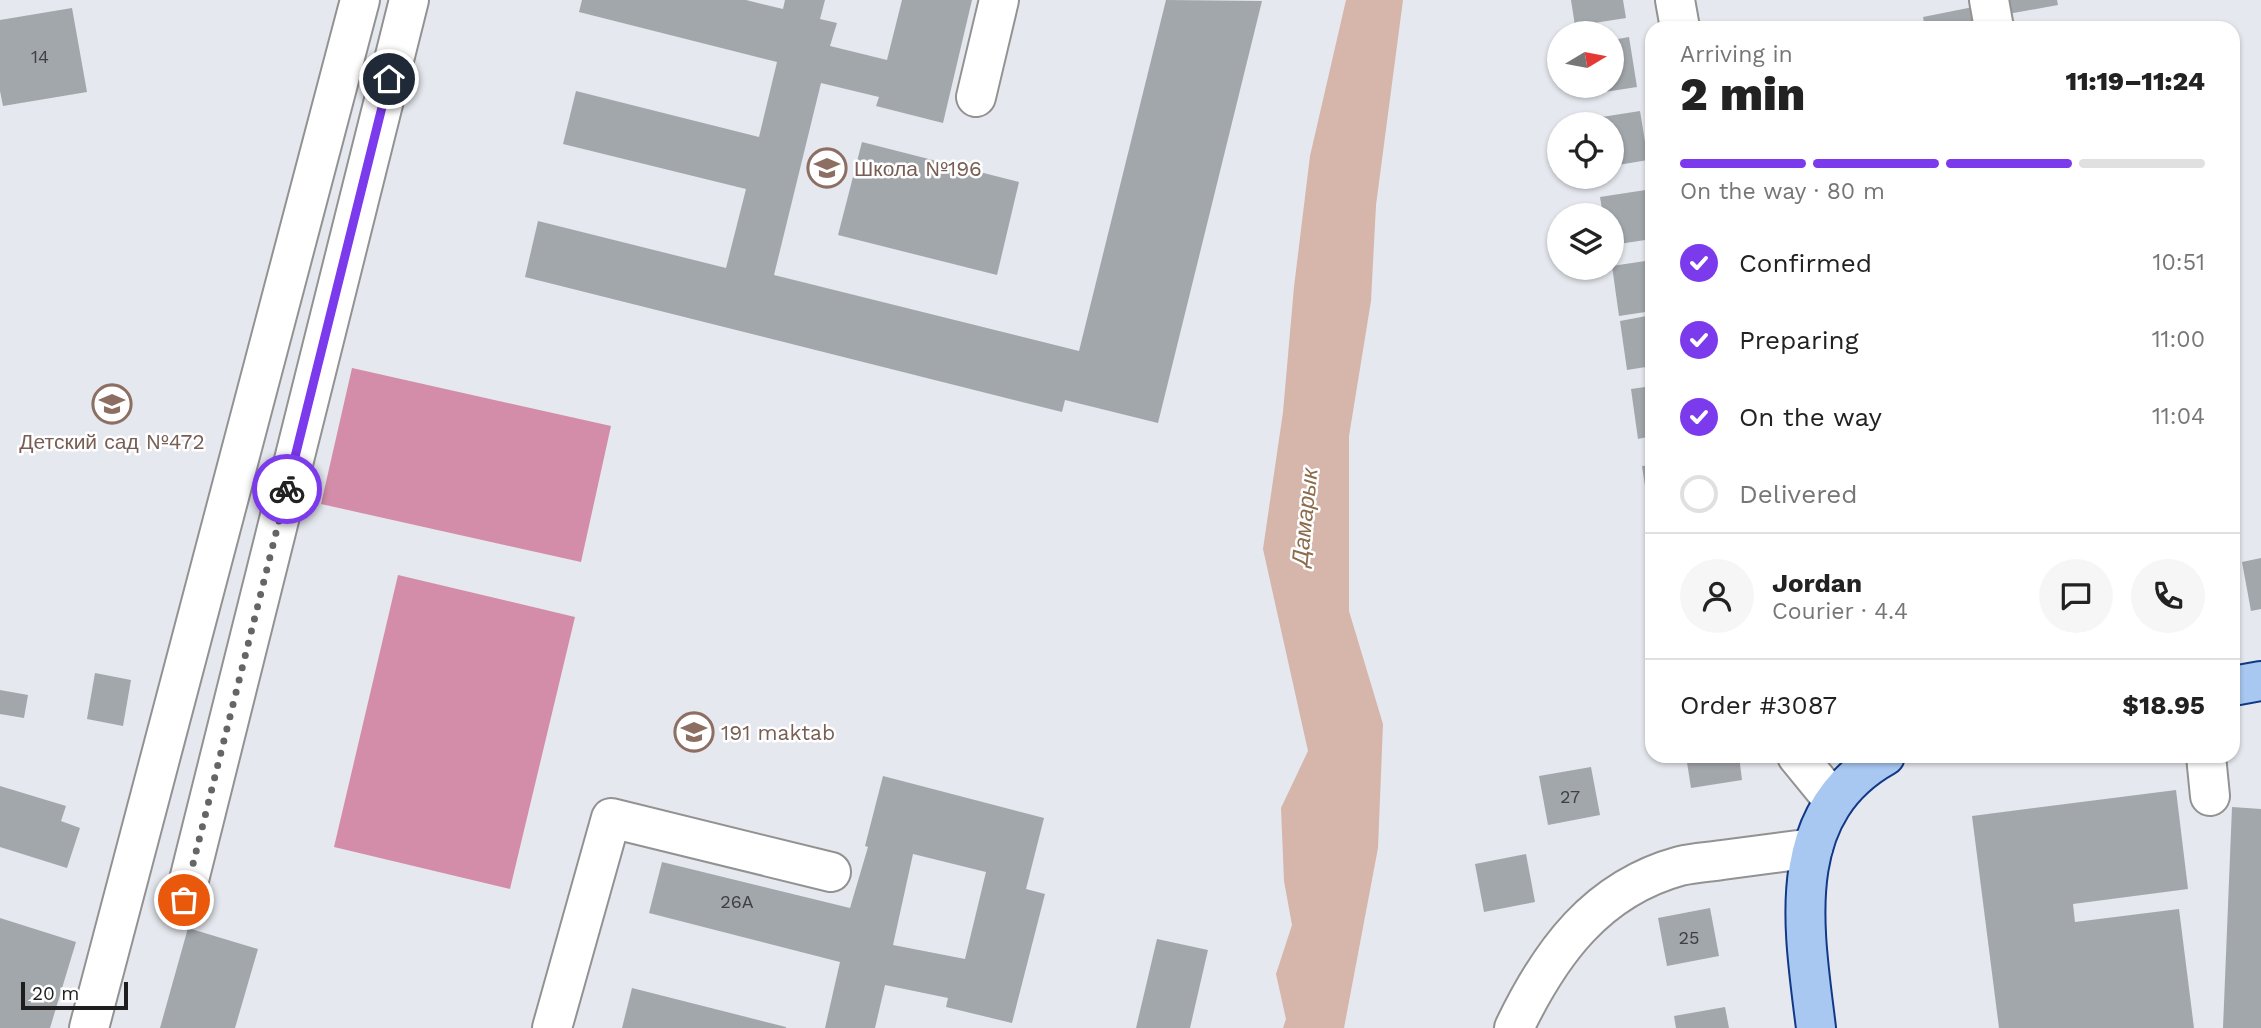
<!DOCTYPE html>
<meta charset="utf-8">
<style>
:root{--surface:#fff;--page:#f6f6f6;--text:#222;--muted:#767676;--line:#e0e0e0;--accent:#7c3aed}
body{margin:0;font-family:"Work Sans",sans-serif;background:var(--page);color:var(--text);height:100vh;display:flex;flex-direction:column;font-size:26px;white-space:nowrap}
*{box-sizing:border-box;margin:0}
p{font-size:23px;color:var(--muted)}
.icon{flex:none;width:38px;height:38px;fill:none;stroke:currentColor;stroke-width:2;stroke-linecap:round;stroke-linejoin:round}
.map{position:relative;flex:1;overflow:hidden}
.panel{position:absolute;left:1645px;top:21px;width:595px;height:742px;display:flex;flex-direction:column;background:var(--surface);border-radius:21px;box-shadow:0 2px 5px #0004}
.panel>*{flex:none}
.needle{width:46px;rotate:80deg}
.tools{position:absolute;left:1547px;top:21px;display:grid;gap:14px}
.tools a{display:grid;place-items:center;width:77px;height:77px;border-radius:50%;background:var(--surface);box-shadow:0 2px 5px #0004;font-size:35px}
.scale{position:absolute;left:21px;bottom:18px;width:107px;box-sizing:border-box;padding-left:7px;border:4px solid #1e1e1e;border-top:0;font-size:19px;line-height:24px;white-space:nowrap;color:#1e1e1e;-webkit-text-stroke:5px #fff;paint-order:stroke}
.pin{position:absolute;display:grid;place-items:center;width:60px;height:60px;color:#fff;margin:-30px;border:4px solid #fff;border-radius:50%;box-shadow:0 2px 7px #0007}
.courier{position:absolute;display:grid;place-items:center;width:70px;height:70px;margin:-35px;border:5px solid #7c3aed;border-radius:50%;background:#fff;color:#222;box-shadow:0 2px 9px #0007}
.summary em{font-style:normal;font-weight:800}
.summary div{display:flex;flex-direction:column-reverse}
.summary{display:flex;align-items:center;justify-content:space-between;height:119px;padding:0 35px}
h1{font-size:46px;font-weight:800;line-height:52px}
.bar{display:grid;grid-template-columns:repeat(4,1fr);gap:10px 7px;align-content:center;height:84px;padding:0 35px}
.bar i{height:9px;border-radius:5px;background:var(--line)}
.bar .on{background:var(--accent)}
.bar p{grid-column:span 4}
.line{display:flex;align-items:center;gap:18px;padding:0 35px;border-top:2px solid var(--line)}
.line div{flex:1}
.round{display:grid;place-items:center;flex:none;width:74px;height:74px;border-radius:37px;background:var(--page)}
ol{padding:0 35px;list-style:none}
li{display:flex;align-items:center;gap:21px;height:77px}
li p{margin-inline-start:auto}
li .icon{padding:7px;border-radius:50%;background:var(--accent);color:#fff;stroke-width:4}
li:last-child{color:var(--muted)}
li i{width:38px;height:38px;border:4px solid var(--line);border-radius:50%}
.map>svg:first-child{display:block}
.pitch{fill:#d48da8}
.water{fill:#d6b5ab}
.building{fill:#a2a7ac;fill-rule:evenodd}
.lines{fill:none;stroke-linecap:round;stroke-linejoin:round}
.minor-casing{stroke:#929292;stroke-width:42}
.major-casing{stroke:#123987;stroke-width:42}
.minor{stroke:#fff;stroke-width:38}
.major{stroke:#a8c7f1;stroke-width:38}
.done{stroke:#646567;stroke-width:7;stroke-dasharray:0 12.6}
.route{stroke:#7c3aed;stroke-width:9}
.labels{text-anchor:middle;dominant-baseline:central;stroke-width:5;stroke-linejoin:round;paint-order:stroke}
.number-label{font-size:18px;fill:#3f4042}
.education-label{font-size:21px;fill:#785e54;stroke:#fff;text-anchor:start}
.water-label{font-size:23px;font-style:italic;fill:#8d6c4c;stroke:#fff}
</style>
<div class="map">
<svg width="2261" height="1028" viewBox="0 0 2261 1028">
<rect width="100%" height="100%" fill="#e5e8ee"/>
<path class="pitch" d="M352,368l259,58 -30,136 -260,-58z
M398,575l177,42 -65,272 -176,-42z"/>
<path class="water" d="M1346,0h57l-27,205 -5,96 -22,135v175l34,113 -5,124 -34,180h-61l3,-9 -10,-45 16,-49 -8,-44 -3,-73 27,-57 -45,-202 20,-137 11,-125 16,-131z"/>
<path class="building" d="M582,0h164l37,9 2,-9h40l-5,19 17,4 -7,23 57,14 15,-60h70l-29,123 -67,-17 3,-9 -58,-14 -47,192 305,76 87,-351 96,1 -104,422 -93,-23 -3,12 -537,-135 13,-56 188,47 20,-79 -183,-45 13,-53 183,46 18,-75 -198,-50z
M1571,0h52l3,18 -51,8z
M2005,0h52l1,5 -50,9z
M1973,7l3,21h-51l-2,-11z
M72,8l15,84 -84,14 -3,-15v-71z
M1629,37l8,50 -52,8 -1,-9h28v-46z
M1640,111l8,49 -36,6v-42h-22l-1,-5z
M862,142l157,40 -22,93 -159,-40z
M1652,189v50l-40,6v-30h-9l-3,-18z
M1652,260v51l-33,5 -7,-50z
M1652,315v51l-25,4 -7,-49z
M1652,386v50l-14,3 -7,-50z
M1652,465v54h-2l-8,-53z
M2261,558v51l-10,2 -9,-49z
M95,673l36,7 -8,46 -36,-7z
M0,690l28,5 -4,23 -24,-4z
M1686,756h53l3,24 -51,8z
M1591,767l9,48 -52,10 -9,-49z
M883,776l161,42 -18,71 19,5 -33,129 -66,-16 2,-9 -63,-13 -10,43h-50l15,-66 -191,-49 13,-51 188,46 18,-61 -3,-1zM913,854l73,18 -21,87 -72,-14z
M0,786l66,20 -5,15 19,7 -13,40 -67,-21z
M2176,790l12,99 -115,15 2,18 104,-13 15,119h-195l-27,-212z
M2232,807l29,2v219h-38z
M1526,854l9,48 -51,10 -9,-48z
M1710,908l9,48 -52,10 -9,-48z
M0,918l76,24 -26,86h-50z
M188,928l70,21 -23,79h-75z
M1157,939l51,11 -18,78h-54z
M632,988l154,39v1h-164z
M1725,1007l4,21h-53l-2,-12z"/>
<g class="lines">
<g class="minor-casing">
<path id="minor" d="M1675,0l5,28
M1989,0l5,28
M976,97l23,-97
M1797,756l36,44
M2206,756l4,40
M184,900l225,-900
M89,1028l271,-1028
M552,1028l59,-210 220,54
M1514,1028c36,-75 82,-139 166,-162 14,-3 29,-4 42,-6 30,-4 61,-8 91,-12"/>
</g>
<g class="major-casing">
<path id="major" d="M2233,686l28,-5
M1816,1028c-12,-98 -34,-214 69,-272"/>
</g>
<use href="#minor" class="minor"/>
<use href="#major" class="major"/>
</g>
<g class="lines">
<path class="done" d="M184,900l103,-411"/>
<path class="route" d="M287,489l102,-410"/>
</g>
<defs>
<g id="school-ring" transform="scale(2.0125)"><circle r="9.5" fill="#fff" stroke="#8d6e63" stroke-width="1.5"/><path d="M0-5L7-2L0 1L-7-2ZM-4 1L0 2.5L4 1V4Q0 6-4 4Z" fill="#8d6e63"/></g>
</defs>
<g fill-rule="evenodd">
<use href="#school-ring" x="827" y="168"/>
<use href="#school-ring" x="112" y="404"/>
<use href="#school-ring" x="694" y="732"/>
</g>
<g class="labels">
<g class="number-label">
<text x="40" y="56">14</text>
<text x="1570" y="796">27</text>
<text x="737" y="901">26A</text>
<text x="1689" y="937">25</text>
</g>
<g class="education-label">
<text x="854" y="168">Школа №196</text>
<text x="112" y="441" text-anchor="middle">Детский сад №472</text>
<text x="721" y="732">191 maktab</text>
</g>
<g class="water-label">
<text transform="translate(1305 517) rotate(-84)">Дамарык</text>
</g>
</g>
</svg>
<div class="tools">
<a><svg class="needle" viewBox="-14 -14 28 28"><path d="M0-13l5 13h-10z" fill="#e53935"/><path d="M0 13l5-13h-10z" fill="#767676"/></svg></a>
<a><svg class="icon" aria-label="locate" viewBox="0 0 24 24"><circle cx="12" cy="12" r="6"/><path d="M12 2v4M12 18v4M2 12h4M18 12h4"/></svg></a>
<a><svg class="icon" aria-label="layers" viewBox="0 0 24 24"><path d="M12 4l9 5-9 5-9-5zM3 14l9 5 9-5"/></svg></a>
</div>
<div class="scale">20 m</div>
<div class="pin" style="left:184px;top:900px;background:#ea580c"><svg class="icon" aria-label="bag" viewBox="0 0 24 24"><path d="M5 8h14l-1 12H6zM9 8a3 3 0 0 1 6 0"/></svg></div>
<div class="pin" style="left:389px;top:79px;background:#1f2937"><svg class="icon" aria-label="home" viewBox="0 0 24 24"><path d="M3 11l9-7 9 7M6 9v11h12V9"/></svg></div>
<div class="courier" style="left:287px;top:489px"><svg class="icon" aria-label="bike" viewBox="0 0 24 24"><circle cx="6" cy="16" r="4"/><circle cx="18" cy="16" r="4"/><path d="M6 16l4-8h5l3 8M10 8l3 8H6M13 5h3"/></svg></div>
<section class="panel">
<div class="summary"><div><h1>2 min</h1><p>Arriving in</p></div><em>11:19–11:24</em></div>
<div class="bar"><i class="on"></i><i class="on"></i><i class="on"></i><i></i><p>On the way · 80 m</p></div>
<ol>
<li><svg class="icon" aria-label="check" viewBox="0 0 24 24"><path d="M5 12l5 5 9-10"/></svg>Confirmed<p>10:51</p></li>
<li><svg class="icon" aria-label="check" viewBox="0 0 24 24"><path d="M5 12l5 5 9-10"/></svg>Preparing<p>11:00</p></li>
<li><svg class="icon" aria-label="check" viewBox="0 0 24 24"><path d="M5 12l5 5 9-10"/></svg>On the way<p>11:04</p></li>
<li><i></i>Delivered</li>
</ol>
<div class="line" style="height:126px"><a class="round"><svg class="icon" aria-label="person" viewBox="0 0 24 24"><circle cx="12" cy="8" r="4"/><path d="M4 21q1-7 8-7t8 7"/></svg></a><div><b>Jordan</b><p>Courier · 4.4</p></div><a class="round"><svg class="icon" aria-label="chat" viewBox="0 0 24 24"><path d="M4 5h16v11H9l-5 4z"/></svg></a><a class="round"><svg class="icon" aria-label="phone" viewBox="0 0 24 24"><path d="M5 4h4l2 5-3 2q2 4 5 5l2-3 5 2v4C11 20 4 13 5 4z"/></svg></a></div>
<div class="line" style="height:91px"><div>Order #3087</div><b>$18.95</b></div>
</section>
</div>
